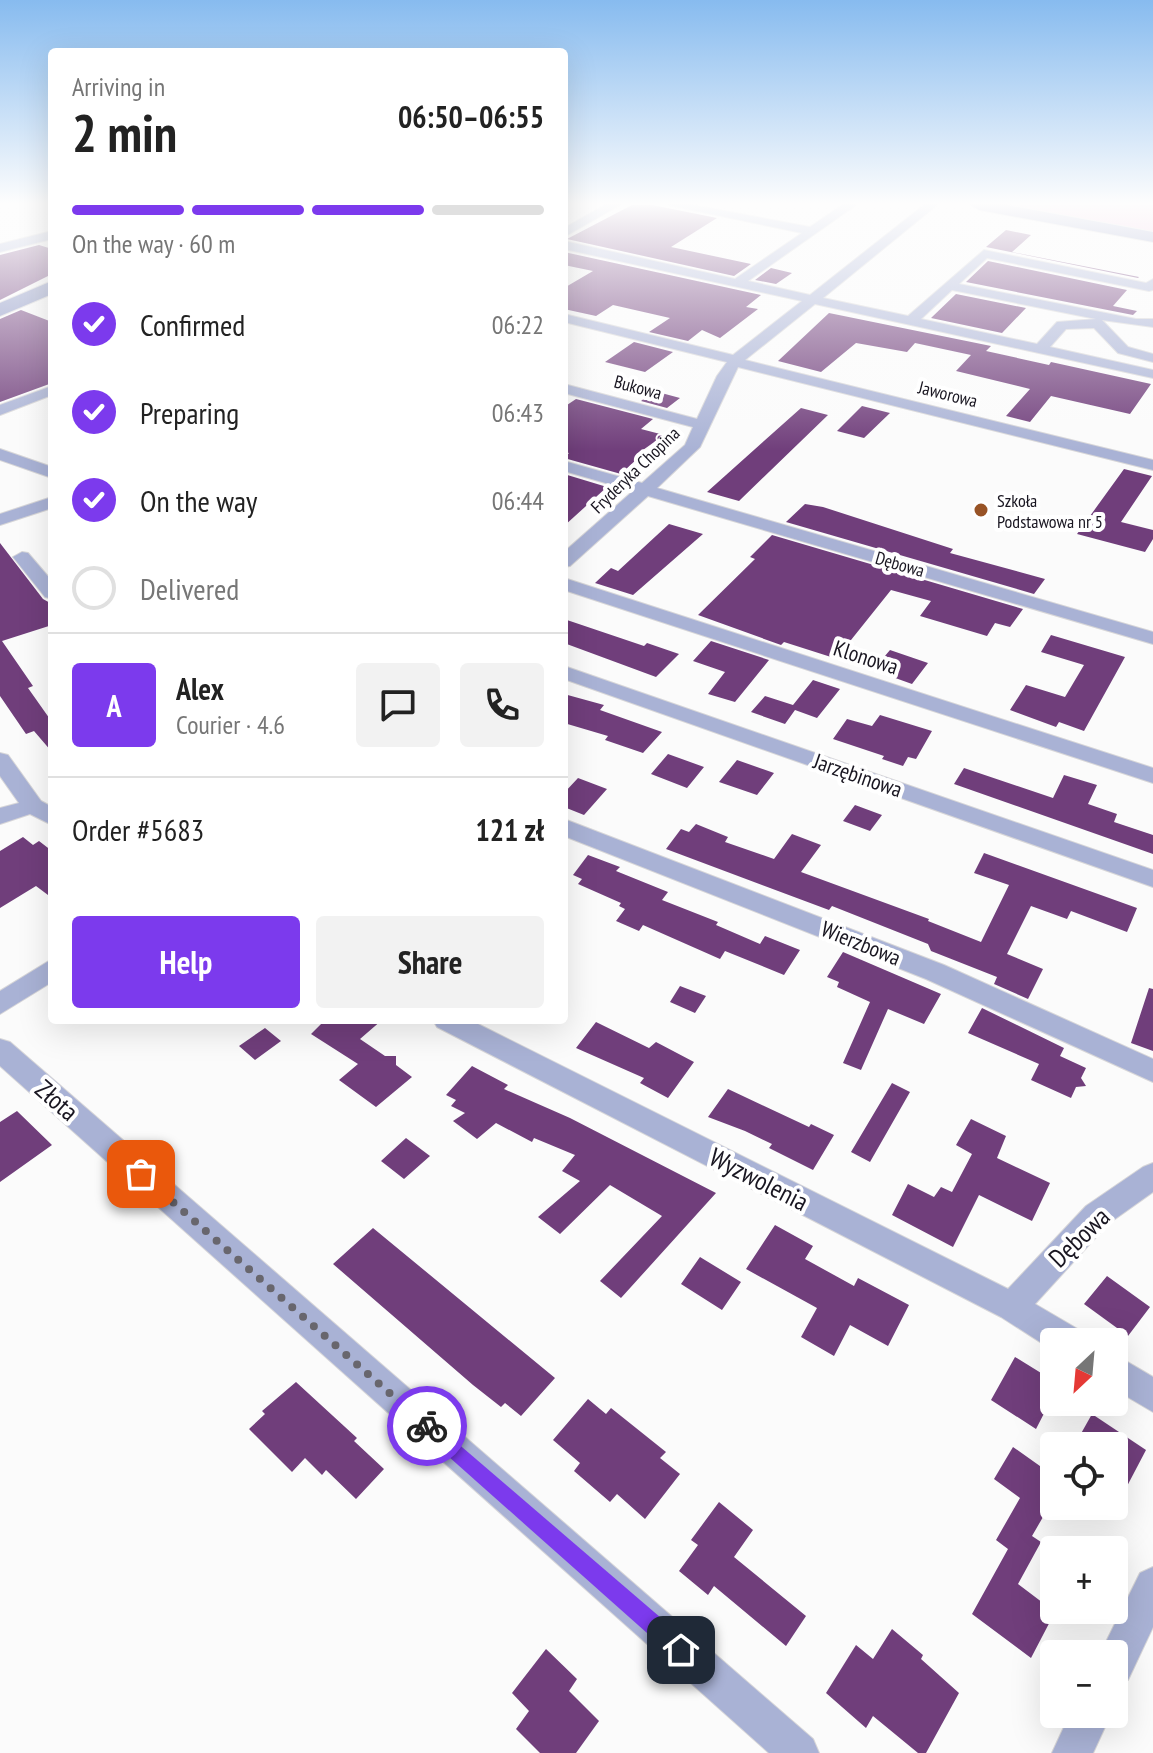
<!DOCTYPE html>
<meta charset="utf-8">
<style>
:root{--surface:#fff;--page:#f2f2f2;--text:#222;--muted:#767676;--line:#e0e0e0;--accent:#7c3aed}
body{margin:0;font-family:"PT Sans Narrow",sans-serif;background:var(--page);color:var(--text);height:100vh;display:flex;flex-direction:column;font-size:30px;white-space:nowrap}
*{box-sizing:border-box;margin:0}
p{font-size:26px;color:var(--muted)}
.icon{flex:none;width:44px;height:44px;fill:none;stroke:currentColor;stroke-width:2;stroke-linecap:round;stroke-linejoin:round}
.map{position:relative;flex:1;overflow:hidden}
.drawer{position:absolute;left:48px;top:48px;width:520px;height:976px;display:flex;flex-direction:column;background:var(--surface);border-radius:8px;box-shadow:0 8px 32px #0002}
.drawer>*{flex:none}
.needle{width:52px;rotate:206deg}
.fabs{position:absolute;left:1040px;top:1328px;display:grid;gap:16px}
.fabs a{display:grid;place-items:center;width:88px;height:88px;border-radius:8px;background:var(--surface);box-shadow:0 8px 32px #0002;font-size:40px}
.pin{position:absolute;display:grid;place-items:center;width:68px;height:68px;color:#fff;margin:-34px;border-radius:16px;box-shadow:0 4px 12px #0006}
.courier{position:absolute;display:grid;place-items:center;width:80px;height:80px;margin:-40px;border:6px solid #7c3aed;border-radius:50%;background:#fff;color:#222;box-shadow:0 2px 10px #0007}
.head em{font-style:normal;font-weight:600}
.head div{display:flex;flex-direction:column-reverse}
.head{display:flex;align-items:center;justify-content:space-between;height:136px;padding:0 24px}
h1{font-size:52px;font-weight:600;line-height:60px}
.bar{display:grid;grid-template-columns:repeat(4,1fr);gap:12px 8px;align-content:center;height:96px;padding:0 24px}
.bar i{height:10px;border-radius:6px;background:var(--line)}
.bar .selected{background:var(--accent)}
.bar p{grid-column:span 4}
.line{display:flex;align-items:center;gap:20px;padding:0 24px;border-top:2px solid var(--line)}
.line div{flex:1}
.round{display:grid;place-items:center;flex:none;width:84px;height:84px;border-radius:8px;background:var(--page)}
ol{padding:0 24px;list-style:none}
li{display:flex;align-items:center;gap:24px;height:88px}
li p{margin-inline-start:auto}
li .icon{padding:8px;border-radius:50%;background:var(--accent);color:#fff;stroke-width:4}
li:last-child{color:var(--muted)}
li i{width:44px;height:44px;border:4px solid var(--line);border-radius:50%}
.button{display:flex;gap:16px;margin-top:auto;padding:16px 24px}
.button a{flex:1;height:92px;border-radius:8px;background:var(--accent);color:#fff;font-size:32px;font-weight:600;line-height:92px;text-align:center}
.button a+a{background:var(--page);color:var(--text)}
.map>svg:first-child{display:block}
.green{fill:#f4b7db}
.building{fill:#703e7b}
.lines{fill:none;stroke-linecap:round;stroke-linejoin:round}
.street-casing{stroke:#d7d6d8;stroke-width:2}
.secondary-casing{stroke:#d7d6d8;stroke-width:2}
.street{fill:#a9b2d5;fill-rule:evenodd}
.secondary{fill:#838ec0;fill-rule:evenodd}
.route{fill:#7c3aed}
.done{stroke:#68666d;stroke-width:8;stroke-dasharray:0 14.4}
.poi-dot{fill:#985326;stroke:#fff;stroke-width:3}
.labels{text-anchor:middle;dominant-baseline:central;stroke-width:8;stroke-linejoin:round;paint-order:stroke}
.far-street-label{font-size:18px;fill:#191621;stroke:#fff}
.far-poi-label{font-size:18px;fill:#191621;stroke:#fff;text-anchor:start}
.street-label{font-size:22px;fill:#191621;stroke:#fff}
.near-street-label{font-size:26px;fill:#191621;stroke:#fff}
</style>
<div class="map">
<svg width="1153" height="1753" viewBox="0 0 1153 1753">
<rect width="100%" height="100%" fill="#fbfbfb"/>
<path class="green" d="M1000,205h153v28z"/>
<path class="building" d="M632,205h20l65,13 -46,29 80,17 -17,12 -167,-37z
M1006,230l25,5 -19,17 127,25 -1,1 -152,-31z
M39,245l13,4v25l-52,26v-45z
M564,252l197,43 -15,12 12,2 -38,29 -18,-8 -14,11 -39,-9 21,-14 -57,-13 -17,11 -32,-7v-21l29,-17 -29,-6z
M988,261l139,29 -14,16 24,5 -4,4 -167,-33z
M771,268l21,5 -16,11 -21,-4z
M956,294l70,14 -24,25 -71,-15z
M21,310l31,12v61l-52,19v-83z
M829,313l162,33 -5,5 63,14 2,-3 100,22 -21,30 -79,-18 -21,26 -24,-6 24,-27 -74,-18 15,-16 -56,-12 -8,9 -51,-9 -35,29 -43,-11z
M634,342l39,10 -28,20 -40,-10z
M654,391l26,7 -13,10 -26,-7z
M576,399l77,20 -12,10 23,6 -28,20 4,1 -19,18 -57,-16 5,-5 -5,-1v-45z
M862,406l28,7 -26,25 -27,-7z
M801,408l27,7 -89,86 -32,-9z
M1124,469l28,7 -31,46 32,8v9l-8,13 -68,-18z
M564,474l43,13 -43,39z
M805,504l18,3 130,42 -3,4 95,26 -11,15 -248,-72z
M669,524l34,10 -70,61 -38,-12 16,-15 7,3z
M772,535l251,74 -13,18 -15,-4 -8,13 -67,-20 11,-15 -40,-11 -48,60 -5,-2 -7,9 -47,-15 -3,3 -83,-30 57,-56 -5,-2z
M0,543l43,56 9,5v21l-50,16 31,45 -5,2 24,34v30l-18,-21 -8,3 -26,-38z
M564,619l80,27 3,-3 32,11 -23,23 -92,-34z
M1051,635l74,22 -41,74 -25,-9 -3,5 -46,-17 16,-25 39,12 19,-32 -43,-13z
M711,641l58,19 -34,42 -27,-8 17,-22 -32,-11z
M890,650l38,13 -16,21 -39,-14z
M813,680l27,9 -23,29 -22,-8 -10,14 -34,-12 14,-16 28,9z
M564,694l40,11 -4,5 62,22 -19,21 -38,-13 3,-4 -44,-13z
M880,715l52,16 -16,28 -8,-2 -5,9 -21,-7 2,-3 -51,-17 14,-20 25,7z
M668,754l36,13 -17,21 -36,-14z
M737,760l37,13 -17,22 -38,-13z
M964,768l89,30 11,-23 33,10 -9,19 29,10 -3,8 39,13v19l-199,-70z
M578,778l29,11 -23,26 -20,-8v-14z
M855,805l27,10 -12,16 -27,-10z
M696,824l32,13 -3,5 49,17 18,-25 29,11 -20,27 128,47 -1,2 53,21 28,-57 -35,-12 10,-20 153,55 -10,24 -56,-21 -4,8 -36,-13 -24,48 36,15 -15,30 -34,-15 3,-7 -66,-26 -3,-7 -96,-38 -3,4 -163,-61 15,-20 8,3z
M23,837l10,8 6,-4 13,10v47l-16,-12 -36,22v-57z
M588,855l32,12 -4,4 52,21 -6,8 56,22 -2,3 44,19 5,-8 35,14 -16,25 -59,-24 -5,8 -77,-34 -4,6 -23,-10 9,-12 -6,-3 2,-3 -43,-19 4,-5 -9,-4z
M843,952l98,42 -17,30 -36,-15 -27,61 -18,-7 27,-61 -33,-15 2,-5 -12,-5z
M680,986l26,10 -11,17 -25,-11z
M1149,988l4,1v62l-22,-8z
M982,1008l82,40 -4,8 26,12 -5,10 5,8 -10,1 -5,11 -40,-18 8,-16 -71,-31z
M325,1020h57l-22,19 25,17h11v9l16,12 -36,30 -37,-27 19,-16 -47,-30z
M596,1022l53,26 7,-6 38,20 -26,36 -28,-15 4,-5 -68,-30z
M265,1028l16,13 -26,19 -16,-14z
M472,1066l36,19 -4,4 66,29 146,75 -95,105 -21,-17 62,-65 -52,-31 -50,49 -22,-17 42,-36 -18,-10 13,-16 -41,-17 -2,4 -36,-19 -19,16 -24,-18 12,-8 -14,-7 5,-6 -10,-5z
M892,1083l18,9 -40,70 -19,-10z
M728,1089l81,38 2,-3 23,11 -21,35 -44,-22 3,-4 -27,-13 -37,-14z
M17,1111l35,34 -52,37v-60z
M971,1119l35,17 -9,22 53,25 -18,38 -53,-26 -26,52 -61,-32 16,-31 26,13 7,-10 11,5 20,-38 -16,-9z
M406,1138l24,18 -26,23 -23,-18z
M775,1225l38,21 -8,13 49,27 4,-8 51,27 -21,41 -38,-21 -16,31 -33,-19 16,-29 -71,-39z
M373,1228l182,150 -34,38 -16,-13 -4,4 -28,-22 -140,-121z
M700,1257l41,25 -19,28 -41,-26z
M1107,1276l43,31 -22,29 -44,-32z
M1015,1357l39,24v13l-18,35 -45,-29z
M296,1382l61,56 -3,3 30,28 -28,30 -30,-29 -4,5 -17,-17 -13,14 -43,-43 16,-15 -3,-3z
M588,1399l18,15 5,-6 55,44 -6,6 20,16 -35,45 -28,-25 -7,8 -36,-31 6,-8 -27,-23z
M1092,1414l54,36 -32,61v-65h-40z
M1013,1447l41,29v22l-22,38 9,6 -23,42 37,28 -24,46 -59,-44 36,-65 -12,-9 24,-42 -26,-19z
M719,1502l34,28 -19,27 72,59 -20,30 -72,-60 -6,9 -29,-24 19,-26 -7,-5z
M892,1629l31,26 -2,4 38,34 -33,60h-8l-45,-37 -7,12 -40,-35 30,-48 17,14z
M546,1649l31,30 -8,12 30,30 -23,32h-36l-24,-24 13,-18 -17,-18z"/>
<g class="lines">
<g class="street-casing">
<path id="street" d="M605,205h15l-56,32v-9z
M668,205h25l117,22 32,-22h14l-108,76 62,14 114,-90h13l-114,93 85,18 76,-66 162,33 7,-4v11l-4,1 -162,-33 -28,26 177,35h17v8l-51,-7 26,27 25,7v8l-35,-9 -24,-25 -28,1 -16,18 103,23v8l-338,-74 -70,56 408,100v10l-415,-103 -38,80 -43,41 496,144v12l-505,-148 -78,70 -6,1v-15l69,-61 -69,-20v-10l78,22 43,-38 8,-18 -129,-34v-9l133,35 20,-43 10,-14 -163,-40v-8l169,41 69,-54 -238,-52v-8l171,38 67,-46zM952,290l144,29 -39,3 -20,22 -116,-25z
M52,231v8l-52,13v-8z
M52,386v9l-52,20v-10z
M0,449l52,18v11l-52,-18z
M52,497v11l-52,17v-11z
M22,552l6,1 24,28v18l-7,-2 -32,-40z
M564,578l589,190v15l-589,-193z
M564,666l589,204v17l-589,-208z
M0,753l8,2 33,46 11,6v18l-22,-11 -30,10v-16l19,-5 -19,-27z
M564,819l380,146 209,94v23l-227,-103 -362,-143z
M52,959v23l-52,32v-23z
M433,1020h37l538,269 78,-83 57,-39 10,-4v29l-45,32 -73,80 46,27 4,11h-31v9l-53,-34 -564,-290z
M0,1039l10,3 803,697 6,14h-50l-769,-687z
M1114,1354l39,23v35l-39,-23z
M1153,1567v60l-25,53 -14,5v-31h-14l40,-81z
M1070,1714h41l-18,39h-41z"/>
</g>
<g class="secondary-casing">
<path id="secondary" d="M971,205h35l147,27v10l-174,-32z
M52,281v13l-52,22v-13z"/>
</g>
<use href="#street" class="street"/>
<use href="#secondary" class="secondary"/>
</g>
<linearGradient id="sky" x2="0" y2="1"><stop stop-color="#87bbef"/><stop offset="0.45" stop-color="#fdfdfd"/><stop offset="1" stop-color="#fdfdfd" stop-opacity="0"/></linearGradient>
<rect width="1153" height="451" fill="url(#sky)"/>
<path class="route" d="M427,1417l262,225 3,8 -3,7 -8,3 -7,-3 -253,-225 -3,-6 3,-7z"/>
<g class="lines">
<path class="done" d="M141,1174l286,252"/>
</g>
<circle class="poi-dot" cx="981" cy="510" r="8"/>
<g class="labels">
<g class="far-street-label">
<text transform="translate(638 387) rotate(15)">Bukowa</text>
<text transform="translate(948 394) rotate(14)">Jaworowa</text>
<text transform="translate(635 470) rotate(-44)">Fryderyka Chopina</text>
<text transform="translate(900 564) rotate(16)">Dębowa</text>
</g>
<g class="far-poi-label">
<text x="997" y="500">Szkoła<tspan x="997" dy="21">Podstawowa nr 5</tspan></text>
</g>
<g class="street-label">
<text transform="translate(866 657) rotate(18)">Klonowa</text>
<text transform="translate(858 775) rotate(19)">Jarzębinowa</text>
<text transform="translate(861 943) rotate(22)">Wierzbowa</text>
</g>
<g class="near-street-label">
<text transform="translate(57 1100) rotate(41)">Złota</text>
<text transform="translate(759 1179) rotate(27)">Wyzwolenia</text>
<text transform="translate(1079 1237) rotate(-44)">Dębowa</text>
</g>
</g>
</svg>
<div class="fabs">
<a><svg class="needle" viewBox="-14 -14 28 28"><path d="M0-13l5 13h-10z" fill="#e53935"/><path d="M0 13l5-13h-10z" fill="#767676"/></svg></a>
<a><svg class="icon" aria-label="locate" viewBox="0 0 24 24"><circle cx="12" cy="12" r="6"/><path d="M12 2v4M12 18v4M2 12h4M18 12h4"/></svg></a>
<a>+</a>
<a>−</a>
</div>
<div class="pin" style="left:141px;top:1174px;background:#ea580c"><svg class="icon" aria-label="bag" viewBox="0 0 24 24"><path d="M5 8h14l-1 12H6zM9 8a3 3 0 0 1 6 0"/></svg></div>
<div class="pin" style="left:681px;top:1650px;background:#1f2937"><svg class="icon" aria-label="home" viewBox="0 0 24 24"><path d="M3 11l9-7 9 7M6 9v11h12V9"/></svg></div>
<div class="courier" style="left:427px;top:1426px"><svg class="icon" aria-label="bike" viewBox="0 0 24 24"><circle cx="6" cy="16" r="4"/><circle cx="18" cy="16" r="4"/><path d="M6 16l4-8h5l3 8M10 8l3 8H6M13 5h3"/></svg></div>
<section class="drawer">
<div class="head"><div><h1>2 min</h1><p>Arriving in</p></div><em>06:50–06:55</em></div>
<div class="bar"><i class="selected"></i><i class="selected"></i><i class="selected"></i><i></i><p>On the way · 60 m</p></div>
<ol>
<li><svg class="icon" aria-label="check" viewBox="0 0 24 24"><path d="M5 12l5 5 9-10"/></svg>Confirmed<p>06:22</p></li>
<li><svg class="icon" aria-label="check" viewBox="0 0 24 24"><path d="M5 12l5 5 9-10"/></svg>Preparing<p>06:43</p></li>
<li><svg class="icon" aria-label="check" viewBox="0 0 24 24"><path d="M5 12l5 5 9-10"/></svg>On the way<p>06:44</p></li>
<li><i></i>Delivered</li>
</ol>
<div class="line" style="height:144px"><b class="round" style="background:var(--accent);color:#fff">A</b><div><b>Alex</b><p>Courier · 4.6</p></div><a class="round"><svg class="icon" aria-label="chat" viewBox="0 0 24 24"><path d="M4 5h16v11H9l-5 4z"/></svg></a><a class="round"><svg class="icon" aria-label="phone" viewBox="0 0 24 24"><path d="M5 4h4l2 5-3 2q2 4 5 5l2-3 5 2v4C11 20 4 13 5 4z"/></svg></a></div>
<div class="line" style="height:104px"><div>Order #5683</div><b>121 zł</b></div>
<div class="button"><a>Help</a><a>Share</a></div>
</section>
</div>
